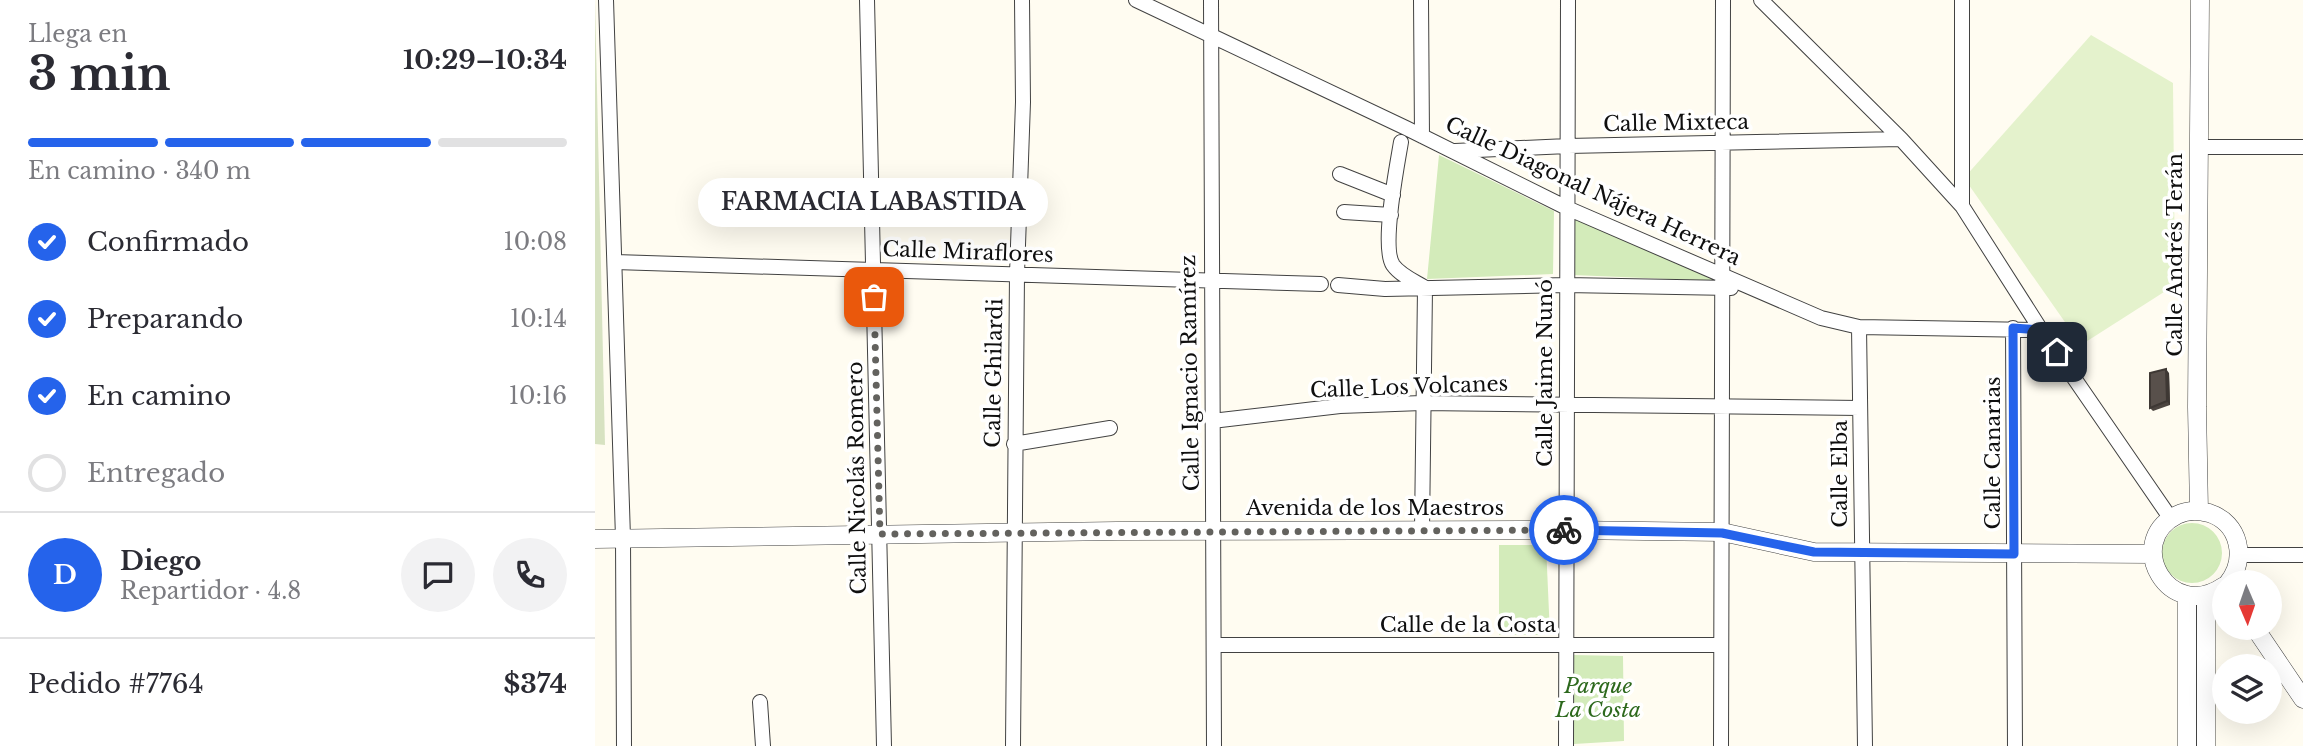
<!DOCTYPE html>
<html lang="es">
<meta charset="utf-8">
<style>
:root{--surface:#fff;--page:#f2f2f3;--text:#2b2b33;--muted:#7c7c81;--line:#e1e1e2;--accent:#2563eb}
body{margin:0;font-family:"Libre Baskerville",serif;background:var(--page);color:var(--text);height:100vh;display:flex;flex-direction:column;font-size:26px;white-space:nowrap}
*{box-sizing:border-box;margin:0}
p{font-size:23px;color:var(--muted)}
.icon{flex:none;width:38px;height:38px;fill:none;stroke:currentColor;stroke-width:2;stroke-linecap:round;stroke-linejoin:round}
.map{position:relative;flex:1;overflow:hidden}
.drawer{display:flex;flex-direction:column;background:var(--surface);width:595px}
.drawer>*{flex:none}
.needle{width:46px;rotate:178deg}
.controls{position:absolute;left:1617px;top:570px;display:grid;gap:14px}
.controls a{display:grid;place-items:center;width:70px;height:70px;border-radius:50%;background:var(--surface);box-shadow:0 7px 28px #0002;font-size:35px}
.pin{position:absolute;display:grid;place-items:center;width:60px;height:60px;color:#fff;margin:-30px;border-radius:14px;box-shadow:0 4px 10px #0006}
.courier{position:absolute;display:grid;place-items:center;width:70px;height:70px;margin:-35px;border:5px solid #2563eb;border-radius:50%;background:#fff;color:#222;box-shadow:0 2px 9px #0007}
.bubble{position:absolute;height:49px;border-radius:24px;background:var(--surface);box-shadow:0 7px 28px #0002;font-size:23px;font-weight:700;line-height:49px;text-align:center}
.head em{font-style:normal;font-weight:700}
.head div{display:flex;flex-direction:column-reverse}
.head{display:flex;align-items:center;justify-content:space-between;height:119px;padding:0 28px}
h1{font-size:46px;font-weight:700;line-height:52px}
.bar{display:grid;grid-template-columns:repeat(4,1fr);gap:10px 7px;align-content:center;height:84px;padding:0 28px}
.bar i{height:9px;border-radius:5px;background:var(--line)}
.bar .on{background:var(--accent)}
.bar p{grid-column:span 4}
.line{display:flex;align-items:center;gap:18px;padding:0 28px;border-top:2px solid var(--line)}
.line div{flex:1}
.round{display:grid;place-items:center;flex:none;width:74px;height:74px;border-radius:37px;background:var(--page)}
ol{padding:0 28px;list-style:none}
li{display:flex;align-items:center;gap:21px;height:77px}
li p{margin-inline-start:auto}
li .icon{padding:7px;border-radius:50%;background:var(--accent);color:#fff;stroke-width:4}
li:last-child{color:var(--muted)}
li i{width:38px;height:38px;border:4px solid var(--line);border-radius:50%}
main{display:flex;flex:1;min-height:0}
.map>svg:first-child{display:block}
.green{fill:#d3ebba}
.cemetery{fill:#d7e2c1}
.pitch{fill:#e4f2cc}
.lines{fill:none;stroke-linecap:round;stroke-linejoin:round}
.minor-casing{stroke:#424242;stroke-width:16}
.tertiary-casing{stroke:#424242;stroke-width:19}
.minor{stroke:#fff;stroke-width:14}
.tertiary{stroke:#fff;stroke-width:18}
.wall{fill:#4c4540}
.shaded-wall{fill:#3e3834}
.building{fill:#58504b;stroke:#3e3834;stroke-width:2}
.done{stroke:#63625e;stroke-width:7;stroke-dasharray:0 12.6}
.route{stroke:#2563eb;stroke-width:9}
.labels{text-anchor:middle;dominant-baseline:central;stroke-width:7;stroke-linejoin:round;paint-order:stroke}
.street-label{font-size:21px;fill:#0f0f0f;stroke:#fff}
.park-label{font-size:21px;font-style:italic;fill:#2d691d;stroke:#fff}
</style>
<main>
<section class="drawer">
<div class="head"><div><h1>3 min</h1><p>Llega en</p></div><em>10:29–10:34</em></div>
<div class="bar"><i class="on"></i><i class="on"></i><i class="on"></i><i></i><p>En camino · 340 m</p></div>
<ol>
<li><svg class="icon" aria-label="check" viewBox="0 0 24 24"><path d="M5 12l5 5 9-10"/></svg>Confirmado<p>10:08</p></li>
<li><svg class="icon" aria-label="check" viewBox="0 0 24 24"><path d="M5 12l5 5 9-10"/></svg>Preparando<p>10:14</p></li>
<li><svg class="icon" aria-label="check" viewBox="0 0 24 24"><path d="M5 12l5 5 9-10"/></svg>En camino<p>10:16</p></li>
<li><i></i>Entregado</li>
</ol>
<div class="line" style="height:126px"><b class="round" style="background:var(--accent);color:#fff">D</b><div><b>Diego</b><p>Repartidor · 4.8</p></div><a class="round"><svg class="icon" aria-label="chat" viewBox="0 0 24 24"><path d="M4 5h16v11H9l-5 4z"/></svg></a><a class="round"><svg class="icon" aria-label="phone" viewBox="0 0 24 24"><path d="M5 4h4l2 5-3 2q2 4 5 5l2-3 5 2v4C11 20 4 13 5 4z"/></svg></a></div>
<div class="line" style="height:91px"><div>Pedido #7764</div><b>$374</b></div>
</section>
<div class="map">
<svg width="1708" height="746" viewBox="0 0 1708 746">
<rect width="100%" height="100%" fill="#fffcf1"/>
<path class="green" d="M844,155l115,56 -1,63 -126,5z
M978,217l144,58v6l-144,-6z
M1567 553a30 30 0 1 1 60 0a30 30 0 1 1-60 0Z
M904,545h47l4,90h-51z
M978,655l50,1 1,85 -50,3z"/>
<path class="cemetery" d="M0,0l10,445 -10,-1z"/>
<path class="pitch" d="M1496,35l82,48 2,202 -94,60 -117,-167z"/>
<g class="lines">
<g class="minor-casing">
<path id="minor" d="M11,0l17,538 1,208
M272,0l17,746
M541,0l270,128 161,80 254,110 38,9 182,3
M616,0l3,746
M826,0l1,136
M1166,0l140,139 61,67 79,124 130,189
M806,142c-4,24 -20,105 -8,123 7,10 21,16 31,22
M1603,147h105
M860,151l113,-5 333,-7
M745,174l53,21
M1367,206v-206
M749,212l47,3
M20,262l706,22
M743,285l47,4 181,-4 165,3
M1264,327l6,419
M1418,328l2,418
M617,421l128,-15 82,-3 438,5
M419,444l96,-16
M827,530l3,-242
M1644,555h64
M619,645h507
M165,702l3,44
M418,746l4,-472 6,-172 -1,-102
M971,746l2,-746
M1126,746l2,-746"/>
</g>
<g class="tertiary-casing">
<path id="tertiary" d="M1604,511l-2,-104 3,-407
M0,539l522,-8 449,-1 156,2 92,20 339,2
M1629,586c-55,38 -101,-44 -47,-71 10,-5 21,-5 32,-2 31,10 38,46 19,70
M1660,628l48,71
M1592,746v-150
M1611,746v-151"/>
</g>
<use href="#minor" class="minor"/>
<use href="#tertiary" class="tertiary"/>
</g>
<path class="wall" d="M1574,373l1,32 -17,6 -3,-3z"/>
<path class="shaded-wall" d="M1571,369l3,4 1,32 -3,-4z"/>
<path class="building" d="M1571,369l1,32 -17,7v-35z"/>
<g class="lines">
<path class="done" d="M279,297l6,237 684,-4"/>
<path class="route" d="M969,530l158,3 92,19 200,2 -1,-226 28,2 16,22"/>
</g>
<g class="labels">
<g class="street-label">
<text transform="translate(1081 123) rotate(-1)">Calle Mixteca</text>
<text transform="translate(998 191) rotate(25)">Calle Diagonal Nájera Herrera</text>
<text transform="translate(373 252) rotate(2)">Calle Miraflores</text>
<text transform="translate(1580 255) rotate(-90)">Calle Andrés Terán</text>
<text transform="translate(399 373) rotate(-89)">Calle Ghilardi</text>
<text transform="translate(595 373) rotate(-91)">Calle Ignacio Ramírez</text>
<text transform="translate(950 373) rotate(-90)">Calle Jaime Nunó</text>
<text transform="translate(814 387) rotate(-2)">Calle Los Volcanes</text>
<text transform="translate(1398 453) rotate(-90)">Calle Canarias</text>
<text transform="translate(1245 474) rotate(-90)">Calle Elba</text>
<text transform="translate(262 478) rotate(-91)">Calle Nicolás Romero</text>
<text x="780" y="508">Avenida de los Maestros</text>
<text x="873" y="625">Calle de la Costa</text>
</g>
<g class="park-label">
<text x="1003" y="686">Parque<tspan x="1003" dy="24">La Costa</tspan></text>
</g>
</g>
</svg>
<div class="controls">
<a><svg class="needle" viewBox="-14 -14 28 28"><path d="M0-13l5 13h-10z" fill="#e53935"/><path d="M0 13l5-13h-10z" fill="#7c7c81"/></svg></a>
<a><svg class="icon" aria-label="layers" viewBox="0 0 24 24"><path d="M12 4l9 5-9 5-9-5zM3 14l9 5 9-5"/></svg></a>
</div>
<div class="pin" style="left:279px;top:297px;background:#ea580c"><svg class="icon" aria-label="bag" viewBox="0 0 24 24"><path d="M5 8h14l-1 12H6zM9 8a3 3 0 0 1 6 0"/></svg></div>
<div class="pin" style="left:1462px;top:352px;background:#1f2937"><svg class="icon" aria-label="home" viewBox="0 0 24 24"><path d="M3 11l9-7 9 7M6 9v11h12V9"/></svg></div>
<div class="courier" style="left:969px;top:530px"><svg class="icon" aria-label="bike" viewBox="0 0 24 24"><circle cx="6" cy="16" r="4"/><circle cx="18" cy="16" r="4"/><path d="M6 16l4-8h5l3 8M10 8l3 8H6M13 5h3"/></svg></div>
<div class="bubble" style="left:103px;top:178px;width:350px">FARMACIA LABASTIDA</div>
</div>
</main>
